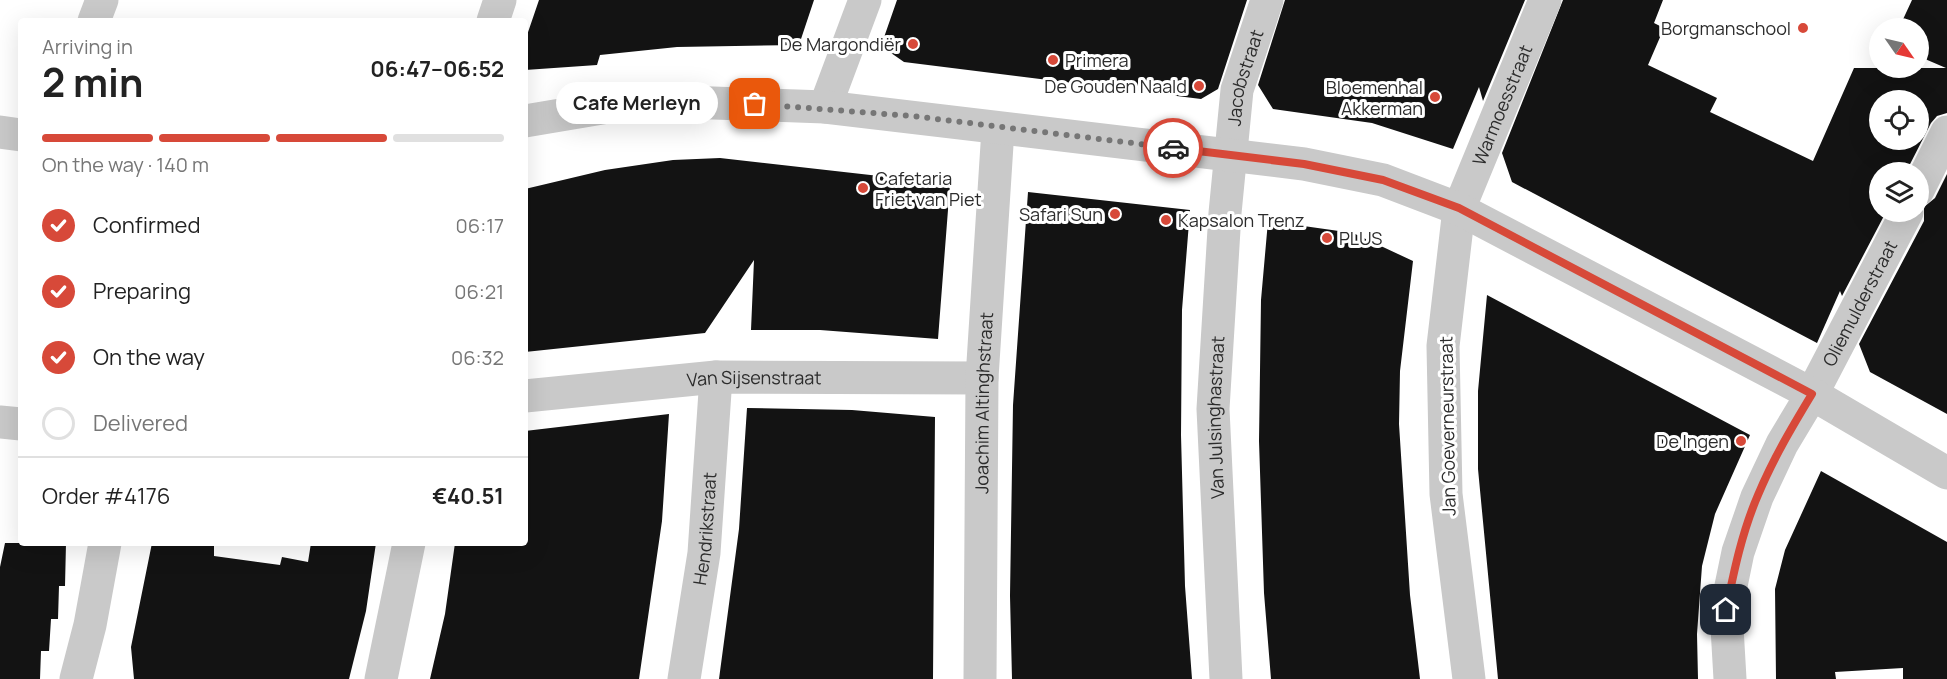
<!DOCTYPE html>
<meta charset="utf-8">
<style>
:root{--surface:#fff;--page:#f2f2f2;--text:#222;--muted:#767676;--line:#e0e0e0;--accent:#d74939}
body{margin:0;font-family:Manrope,sans-serif;background:var(--page);color:var(--text);height:100vh;display:flex;flex-direction:column;font-size:22px;white-space:nowrap}
*{box-sizing:border-box;margin:0}
p{font-size:20px;color:var(--muted)}
.icon{flex:none;width:33px;height:33px;fill:none;stroke:currentColor;stroke-width:2;stroke-linecap:round;stroke-linejoin:round}
.map{position:relative;flex:1;overflow:hidden}
.sheet{position:absolute;left:18px;top:18px;width:510px;height:528px;display:flex;flex-direction:column;background:var(--surface);border-radius:6px;box-shadow:0 6px 24px #0002}
.sheet>*{flex:none}
.needle{width:39px;rotate:124deg}
.buttons{position:absolute;left:1869px;top:18px;display:grid;gap:12px}
.buttons a{display:grid;place-items:center;width:60px;height:60px;border-radius:50%;background:var(--surface);box-shadow:0 6px 24px #0002;font-size:30px}
.pin{position:absolute;display:grid;place-items:center;width:51px;height:51px;color:#fff;margin:-26px;border-radius:12px;box-shadow:0 3px 9px #0006}
.courier{position:absolute;display:grid;place-items:center;width:60px;height:60px;margin:-30px;border:4px solid #d74939;border-radius:50%;background:#fff;color:#222;box-shadow:0 2px 8px #0007}
.bubble{position:absolute;height:42px;border-radius:21px;background:var(--surface);box-shadow:0 6px 24px #0002;font-size:20px;font-weight:700;line-height:42px;text-align:center}
.headline em{font-style:normal;font-weight:700}
.headline div{display:flex;flex-direction:column-reverse}
.headline{display:flex;align-items:center;justify-content:space-between;height:102px;padding:0 24px}
h1{font-size:39px;font-weight:700;line-height:45px}
.bar{display:grid;grid-template-columns:repeat(4,1fr);gap:9px 6px;align-content:center;height:72px;padding:0 24px}
.bar i{height:8px;border-radius:4px;background:var(--line)}
.bar .on{background:var(--accent)}
.bar p{grid-column:span 4}
.line{display:flex;align-items:center;gap:15px;padding:0 24px;border-top:2px solid var(--line)}
.line div{flex:1}
ol{padding:0 24px;list-style:none}
li{display:flex;align-items:center;gap:18px;height:66px}
li p{margin-inline-start:auto}
li .icon{padding:6px;border-radius:50%;background:var(--accent);color:#fff;stroke-width:4}
li:last-child{color:var(--muted)}
li i{width:33px;height:33px;border:3px solid var(--line);border-radius:50%}
.map>svg:first-child{display:block}
.building{fill:#131313;fill-rule:evenodd}
.lines{fill:none;stroke-linecap:round;stroke-linejoin:round}
.minor{stroke:#c9c9c9;stroke-width:33}
.tertiary{stroke:#c9c9c9;stroke-width:33}
.done{stroke:#767676;stroke-width:6;stroke-dasharray:0 10.8}
.route{stroke:#d74939;stroke-width:8}
.poi-dot{fill:#d74939;stroke:#fff;stroke-width:2}
.labels{text-anchor:middle;dominant-baseline:central;stroke-width:6;stroke-linejoin:round;paint-order:stroke}
.poi-label{font-size:18px;fill:#2c2c2c;stroke:#fff;text-anchor:end}
.street-label{font-size:18px;fill:#2c2c2c;stroke:#fff}
</style>
<div class="map">
<svg width="1947" height="679" viewBox="0 0 1947 679">
<rect width="100%" height="100%" fill="#fff"/>
<path class="building" d="M539,0h275l-15,45 -122,2 -77,8 -3,10 -72,5v-29z
M897,0h350l-29,89 -17,10 -297,-37 -23,-16z
M1285,0h240l-42,101 -4,-14 -26,62 -81,-26 -99,-14 -15,-24z
M1563,0h100l-9,23 10,5 -16,37 69,33 -7,14 103,49 41,-93h92l-28,-12v-28h-19l13,-28h35v113l-10,3 -6,7 -25,49h-26v40h6l-44,84 -2,-5 -23,52 -305,-161 -10,-29zM1880,100h38v40h-38z
M720,158l230,26 -12,155 -118,-9h-69l3,-70 -49,73 -180,19v-163l80,-19 68,-10z
M1947,174v240l-77,-42 -11,-28 65,-123v-14l11,-9z
M1028,192l162,18 -8,100 -1,125 4,151 7,93h-180l-2,-83 3,-191z
M1268,221l85,12 60,28 -13,110 -1,53 11,171 10,84h-149l-7,-86 -5,-152 2,-141z
M1487,295l263,140 -35,79 -13,52 -5,68 1,45h-200l-20,-210v-78z
M747,408l105,2 83,7 -2,262h-214l20,-150z
M669,414l-7,107 -23,158h-209l15,-65 10,-71h70v-112z
M1821,471l126,71v137h-44v-11l-68,4 1,7h-60l-1,-90 10,-39z
M5,543h61l-1,43h-6l-1,33h-7l-2,32h-8l-1,28h-40v-112z
M152,543h62v13l66,9 2,-8 26,5 3,-19h65l-10,68 -17,68h-215l-3,-32z"/>
<g class="lines">
<g class="minor">
<path d="M94,21l8,-21"/>
<path d="M493,21l7,-21"/>
<path d="M825,107l40,-107"/>
<path d="M1918,190l29,-58"/>
<path id="s1" d="M525,396l191,-19 266,1"/>
<path d="M0,422l21,2"/>
<path d="M76,679l14,-54 15,-82"/>
<path d="M381,679l28,-136"/>
<path id="s2" d="M684,679l20,-126 12,-176"/>
<path id="s3" d="M980,679l2,-301 16,-249"/>
<path id="s4" d="M1226,679l-13,-270 12,-196 12,-123 30,-90"/>
<path id="s5" d="M1469,679l-23,-185 -3,-148 16,-137 86,-209"/>
<path id="s6" d="M1730,679l-4,-69 12,-58 19,-55 25,-53 30,-50 95,-182"/>
</g>
<path class="tertiary" d="M525,121l89,-15 70,-4 141,5 479,57 79,16 76,29 353,185 135,79
M0,132l21,3"/>
</g>
<g class="lines">
<path class="done" d="M755,104l157,12 261,32"/>
<path class="route" d="M1173,148l131,16 79,16 76,28 353,186c-20,33 -39,65 -54,101 -16,37 -24,76 -32,115"/>
</g>
<g class="poi-dot">
<circle cx="1803" cy="28" r="6"/>
<circle cx="913" cy="44" r="6"/>
<circle cx="1053" cy="60" r="6"/>
<circle cx="1199" cy="86" r="6"/>
<circle cx="1435" cy="97" r="6"/>
<circle cx="863" cy="188" r="6"/>
<circle cx="1115" cy="214" r="6"/>
<circle cx="1166" cy="220" r="6"/>
<circle cx="1327" cy="238" r="6"/>
<circle cx="1741" cy="441" r="6"/>
</g>
<g class="labels">
<g class="poi-label">
<text x="1791" y="28">Borgmanschool</text>
<text x="901" y="44">De Margondiër</text>
<text x="1065" y="60" text-anchor="start">Primera</text>
<text x="1187" y="86">De Gouden Naald</text>
<text x="1423" y="87">Bloemenhal<tspan x="1423" dy="21">Akkerman</tspan></text>
<text x="875" y="178" text-anchor="start">Cafetaria<tspan x="875" dy="21">Friet van Piet</tspan></text>
<text x="1103" y="214">Safari Sun</text>
<text x="1178" y="220" text-anchor="start">Kapsalon Trenz</text>
<text x="1339" y="238" text-anchor="start">PLUS</text>
<text x="1729" y="441">De Ingen</text>
</g>
<g class="street-label">
<text stroke="none"><textPath href="#s4" startOffset="604">Jacobstraat</textPath></text>
<text stroke="none"><textPath href="#s5" startOffset="585">Warmoesstraat</textPath></text>
<text stroke="none"><textPath href="#s6" startOffset="406">Oliemulderstraat</textPath></text>
<text stroke="none"><textPath href="#s1" startOffset="230">Van Sijsenstraat</textPath></text>
<text stroke="none"><textPath href="#s3" startOffset="276">Joachim Altinghstraat</textPath></text>
<text stroke="none"><textPath href="#s4" startOffset="262">Van Julsinghastraat</textPath></text>
<text transform="translate(1447 426) rotate(-91)">Jan Goeverneurstraat</text>
<text stroke="none"><textPath href="#s2" startOffset="152">Hendrikstraat</textPath></text>
</g>
</g>
</svg>
<div class="buttons">
<a><svg class="needle" viewBox="-14 -14 28 28"><path d="M0-13l5 13h-10z" fill="#e53935"/><path d="M0 13l5-13h-10z" fill="#767676"/></svg></a>
<a><svg class="icon" aria-label="locate" viewBox="0 0 24 24"><circle cx="12" cy="12" r="6"/><path d="M12 2v4M12 18v4M2 12h4M18 12h4"/></svg></a>
<a><svg class="icon" aria-label="layers" viewBox="0 0 24 24"><path d="M12 4l9 5-9 5-9-5zM3 14l9 5 9-5"/></svg></a>
</div>
<div class="pin" style="left:755px;top:104px;background:#ea580c"><svg class="icon" aria-label="bag" viewBox="0 0 24 24"><path d="M5 8h14l-1 12H6zM9 8a3 3 0 0 1 6 0"/></svg></div>
<div class="pin" style="left:1726px;top:610px;background:#1f2937"><svg class="icon" aria-label="home" viewBox="0 0 24 24"><path d="M3 11l9-7 9 7M6 9v11h12V9"/></svg></div>
<div class="courier" style="left:1173px;top:148px"><svg class="icon" aria-label="car" viewBox="0 0 24 24"><path d="M5 17H2v-5l4-1 3-4h7l3 4 3 1v5h-3M9 17h6M6 11h13"/><circle cx="7" cy="17" r="2"/><circle cx="17" cy="17" r="2"/></svg></div>
<div class="bubble" style="left:556px;top:82px;width:162px">Cafe Merleyn</div>
<section class="sheet">
<div class="headline"><div><h1>2 min</h1><p>Arriving in</p></div><em>06:47–06:52</em></div>
<div class="bar"><i class="on"></i><i class="on"></i><i class="on"></i><i></i><p>On the way · 140 m</p></div>
<ol>
<li><svg class="icon" aria-label="check" viewBox="0 0 24 24"><path d="M5 12l5 5 9-10"/></svg>Confirmed<p>06:17</p></li>
<li><svg class="icon" aria-label="check" viewBox="0 0 24 24"><path d="M5 12l5 5 9-10"/></svg>Preparing<p>06:21</p></li>
<li><svg class="icon" aria-label="check" viewBox="0 0 24 24"><path d="M5 12l5 5 9-10"/></svg>On the way<p>06:32</p></li>
<li><i></i>Delivered</li>
</ol>
<div class="line" style="height:78px"><div>Order #4176</div><b>€40.51</b></div>
</section>
</div>
